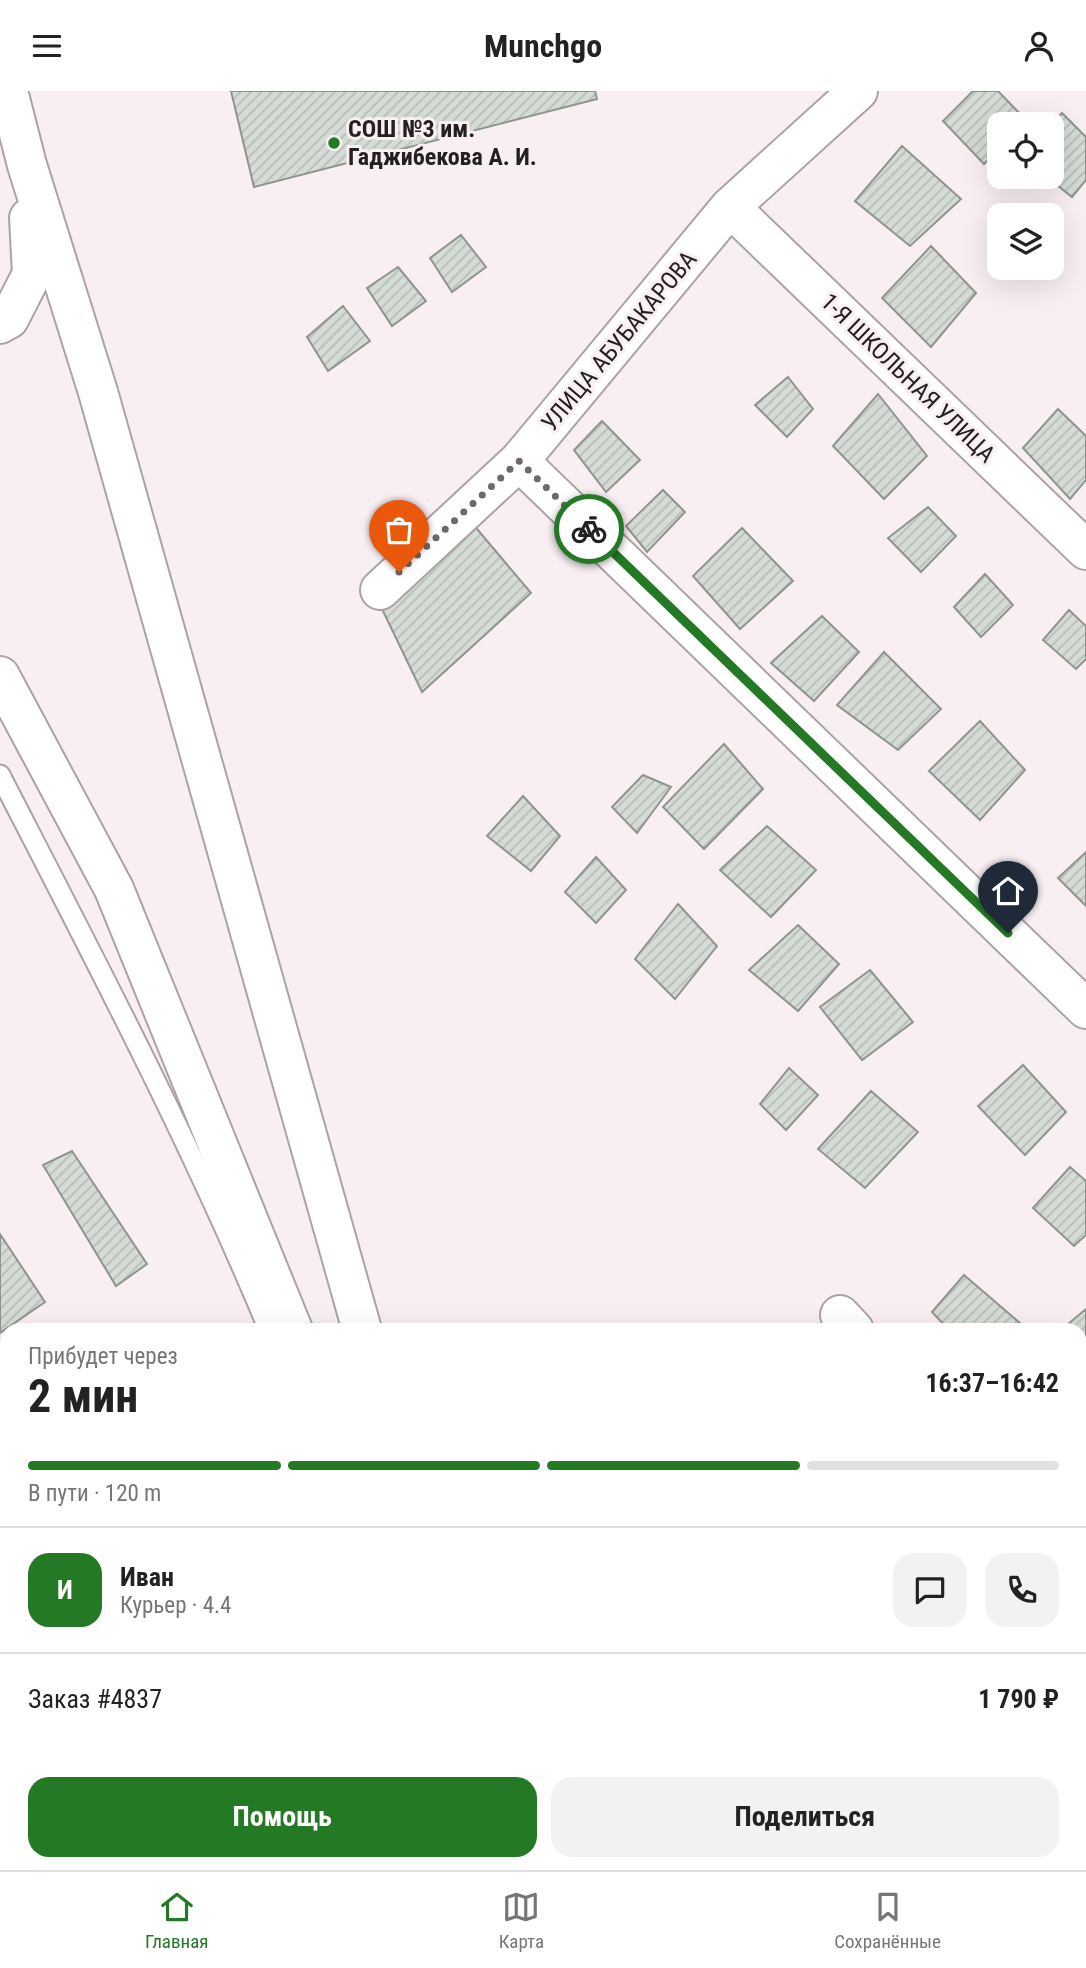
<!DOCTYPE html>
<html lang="ru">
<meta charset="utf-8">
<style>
:root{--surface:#fff;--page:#f2f2f2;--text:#222;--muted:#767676;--line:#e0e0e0;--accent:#247925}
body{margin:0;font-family:"Roboto Condensed",sans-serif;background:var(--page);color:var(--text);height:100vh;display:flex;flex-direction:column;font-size:26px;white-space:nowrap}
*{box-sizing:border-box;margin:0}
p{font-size:23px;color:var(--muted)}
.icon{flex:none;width:38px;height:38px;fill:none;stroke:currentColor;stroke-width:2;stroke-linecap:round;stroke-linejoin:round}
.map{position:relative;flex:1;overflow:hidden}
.panel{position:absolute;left:0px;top:1232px;width:1087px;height:548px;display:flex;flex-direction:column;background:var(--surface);border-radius:21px 21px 0 0;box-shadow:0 7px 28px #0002}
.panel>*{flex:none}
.tools{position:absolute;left:987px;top:21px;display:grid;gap:14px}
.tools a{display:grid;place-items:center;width:77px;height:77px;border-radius:14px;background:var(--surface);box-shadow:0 7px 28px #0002;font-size:35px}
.pin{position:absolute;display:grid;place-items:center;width:60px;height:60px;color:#fff;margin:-72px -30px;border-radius:50% 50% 50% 0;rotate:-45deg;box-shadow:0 0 7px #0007}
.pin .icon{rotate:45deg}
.courier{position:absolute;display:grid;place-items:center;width:70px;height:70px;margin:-35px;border:5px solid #247925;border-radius:50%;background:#fff;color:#222;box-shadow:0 2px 9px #0007}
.headline em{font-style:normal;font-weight:700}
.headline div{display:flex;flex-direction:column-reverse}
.headline{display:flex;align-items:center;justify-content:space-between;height:119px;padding:0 28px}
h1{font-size:46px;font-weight:700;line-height:52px}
.bar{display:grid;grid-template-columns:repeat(4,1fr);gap:10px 7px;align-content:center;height:84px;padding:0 28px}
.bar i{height:9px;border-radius:5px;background:var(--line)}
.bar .active{background:var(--accent)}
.bar p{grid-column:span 4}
.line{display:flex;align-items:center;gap:18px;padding:0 28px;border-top:2px solid var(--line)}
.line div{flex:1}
.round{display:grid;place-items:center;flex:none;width:74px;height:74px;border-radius:21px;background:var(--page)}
.cta{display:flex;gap:14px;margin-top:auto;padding:14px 28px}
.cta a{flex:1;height:80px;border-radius:21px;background:var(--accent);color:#fff;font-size:28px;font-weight:700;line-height:80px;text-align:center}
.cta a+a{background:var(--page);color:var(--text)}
header{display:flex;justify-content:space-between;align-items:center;height:91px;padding:0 28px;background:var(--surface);font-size:32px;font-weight:700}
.tabs{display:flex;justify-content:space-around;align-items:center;height:98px;border-top:2px solid var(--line);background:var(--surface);font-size:19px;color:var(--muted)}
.tabs a{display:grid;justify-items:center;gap:4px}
.tabs .active{color:var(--accent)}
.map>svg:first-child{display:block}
.building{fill:url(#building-hatch);stroke:#8e948e;stroke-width:2}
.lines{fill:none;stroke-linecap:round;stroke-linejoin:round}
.lane-casing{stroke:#aca2a6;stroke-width:23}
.street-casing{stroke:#aca2a6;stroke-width:42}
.primary-casing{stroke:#aca2a6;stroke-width:42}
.lane{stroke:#fff;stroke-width:19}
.street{stroke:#fff;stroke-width:38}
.primary{stroke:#fff;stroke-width:38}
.done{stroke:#6f686b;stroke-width:7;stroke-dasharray:0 12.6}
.route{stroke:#247925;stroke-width:9}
.poi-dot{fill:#247925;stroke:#f9eff3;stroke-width:2.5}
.labels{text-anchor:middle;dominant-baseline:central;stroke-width:6;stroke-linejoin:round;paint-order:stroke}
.poi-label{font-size:24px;font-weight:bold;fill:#242022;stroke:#f9eff3;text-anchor:start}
.street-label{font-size:24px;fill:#242022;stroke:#f9eff3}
</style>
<header><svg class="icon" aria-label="menu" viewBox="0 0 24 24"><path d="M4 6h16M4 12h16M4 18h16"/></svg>Munchgo<svg class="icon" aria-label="person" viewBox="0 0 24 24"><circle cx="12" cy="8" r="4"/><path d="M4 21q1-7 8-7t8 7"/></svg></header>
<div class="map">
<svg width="1086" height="1779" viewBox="0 0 1086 1779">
<defs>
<pattern id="building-hatch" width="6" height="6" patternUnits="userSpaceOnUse" patternTransform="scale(1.75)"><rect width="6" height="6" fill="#d5dcd5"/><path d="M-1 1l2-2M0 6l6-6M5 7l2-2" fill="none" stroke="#b7bcb7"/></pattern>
</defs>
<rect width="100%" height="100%" fill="#f9eff3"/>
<path class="building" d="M231,0h364l2,8 -343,88z
M973,0h25l29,30 -3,3h-25v25l-15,15 -41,-43z
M1062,22l24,24v43l-14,17 -25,-20h5v-53z
M902,55l59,53 -51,47 -55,-45z
M461,144l25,32 -34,25 -22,-34z
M931,155l45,47 -45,54 -49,-49z
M398,176l28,34 -34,25 -25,-38z
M343,215l27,35 -42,30 -21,-34z
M788,286l25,32 -26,28 -32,-32z
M878,303l49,62 -43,43 -51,-53z
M1058,318l28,27v44l-16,19 -47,-51z
M602,330l38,39 -34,32 -32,-42z
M663,399l22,22 -38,40 -21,-26z
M928,416l28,29 -35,36 -33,-34z
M472,432l59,70 -109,99 -40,-83z
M742,437l51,53 -53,48 -47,-53z
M985,483l28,31 -32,32 -27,-30z
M1069,519l17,16v33l-10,10 -33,-29z
M822,525l37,36 -45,49 -43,-38z
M884,561l57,57 -43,41 -61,-45z
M980,630l45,49 -45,50 -51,-49z
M724,653l39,45 -59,60 -41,-42z
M643,684l28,12 -34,46 -25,-26z
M523,705l37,40 -29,35 -44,-35z
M767,735l49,44 -45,47 -51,-47z
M1086,761v54l-28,-28z
M596,766l30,33 -30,33 -31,-31z
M678,813l39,42 -42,53 -40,-40z
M798,834l41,39 -41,47 -49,-41z
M870,879l43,52 -51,38 -42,-53z
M1023,974l43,47 -41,43 -47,-49z
M789,977l29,27 -32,35 -26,-26z
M871,1000l47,41 -53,56 -47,-39z
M72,1060l75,113 -31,22 -73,-121z
M1070,1076l16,14v54l-12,11 -41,-38z
M0,1143l45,68 -45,31z
M964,1184l64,55h-79l-17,-18z
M1086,1218v46l-6,-6v-19h-19z
M1086,1322v59l-6,8v-60z
M7,1507v70l-7,-18v-49z
M1080,1603l6,6v47l-6,7z
M1080,1756l6,6v17h-86l-2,-2 4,-4h78z
M112,1773h59l1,2 -10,4h-47z"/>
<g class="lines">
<g class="lane-casing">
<path id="lane" d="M0,684c94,183 190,365 269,555
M417,1773l1,6"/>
</g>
<g class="street-casing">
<path id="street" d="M730,116l356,343
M519,370l567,548
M380,499l139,-129 211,-254 128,-116
M840,1224l14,15
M1080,1463l6,6
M733,1773l2,6"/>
</g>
<g class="primary-casing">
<path id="primary" d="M8,0l19,74 71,227 264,938
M0,233l9,-5 23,-45 -3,-56
M0,585l114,213 179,441
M457,1773l2,6
M515,1773l2,6"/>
</g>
<use href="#lane" class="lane"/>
<use href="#street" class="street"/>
<use href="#primary" class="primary"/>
</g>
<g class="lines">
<path class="done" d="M399,481l120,-111 70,68"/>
<path class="route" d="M589,438l419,404"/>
</g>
<circle class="poi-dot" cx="334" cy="52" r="7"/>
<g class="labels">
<g class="poi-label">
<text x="348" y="38">СОШ №3 им.<tspan x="348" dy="28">Гаджибекова А. И.</tspan></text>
</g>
<g class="street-label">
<text transform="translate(619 250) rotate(-50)">УЛИЦА АБУБАКАРОВА</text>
<text transform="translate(908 287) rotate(44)">1-Я ШКОЛЬНАЯ УЛИЦА</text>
</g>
</g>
</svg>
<div class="tools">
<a><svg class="icon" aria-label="locate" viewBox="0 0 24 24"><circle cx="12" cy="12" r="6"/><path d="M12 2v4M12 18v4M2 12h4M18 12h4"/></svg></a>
<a><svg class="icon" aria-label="layers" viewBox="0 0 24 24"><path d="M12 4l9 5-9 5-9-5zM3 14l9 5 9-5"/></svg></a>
</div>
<div class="pin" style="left:399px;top:481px;background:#ea580c"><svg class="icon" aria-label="bag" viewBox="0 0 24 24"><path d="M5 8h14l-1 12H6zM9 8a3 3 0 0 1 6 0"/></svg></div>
<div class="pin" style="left:1008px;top:842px;background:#1f2937"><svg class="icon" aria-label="home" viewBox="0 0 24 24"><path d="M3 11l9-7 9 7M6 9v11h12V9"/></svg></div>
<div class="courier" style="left:589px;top:438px"><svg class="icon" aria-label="bike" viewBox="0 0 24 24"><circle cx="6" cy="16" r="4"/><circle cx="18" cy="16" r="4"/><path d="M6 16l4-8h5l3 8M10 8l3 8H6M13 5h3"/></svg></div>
<section class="panel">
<div class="headline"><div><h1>2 мин</h1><p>Прибудет через</p></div><em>16:37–16:42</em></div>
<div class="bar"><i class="active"></i><i class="active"></i><i class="active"></i><i></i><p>В пути · 120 m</p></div>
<div class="line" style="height:126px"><b class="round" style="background:var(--accent);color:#fff">И</b><div><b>Иван</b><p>Курьер · 4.4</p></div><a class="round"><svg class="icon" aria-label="chat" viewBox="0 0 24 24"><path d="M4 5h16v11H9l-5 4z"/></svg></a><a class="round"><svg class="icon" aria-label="phone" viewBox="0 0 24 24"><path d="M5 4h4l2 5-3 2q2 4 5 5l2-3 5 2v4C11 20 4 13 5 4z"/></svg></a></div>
<div class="line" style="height:91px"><div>Заказ #4837</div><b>1 790 ₽</b></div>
<div class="cta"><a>Помощь</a><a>Поделиться</a></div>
</section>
</div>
<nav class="tabs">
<a class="active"><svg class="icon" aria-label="home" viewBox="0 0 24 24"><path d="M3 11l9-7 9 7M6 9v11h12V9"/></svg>Главная</a>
<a><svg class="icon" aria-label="map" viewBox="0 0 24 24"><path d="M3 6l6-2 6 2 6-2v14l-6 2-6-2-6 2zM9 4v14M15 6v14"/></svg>Карта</a>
<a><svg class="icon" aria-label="saved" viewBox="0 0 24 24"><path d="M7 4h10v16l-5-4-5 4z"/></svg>Сохранённые</a>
</nav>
